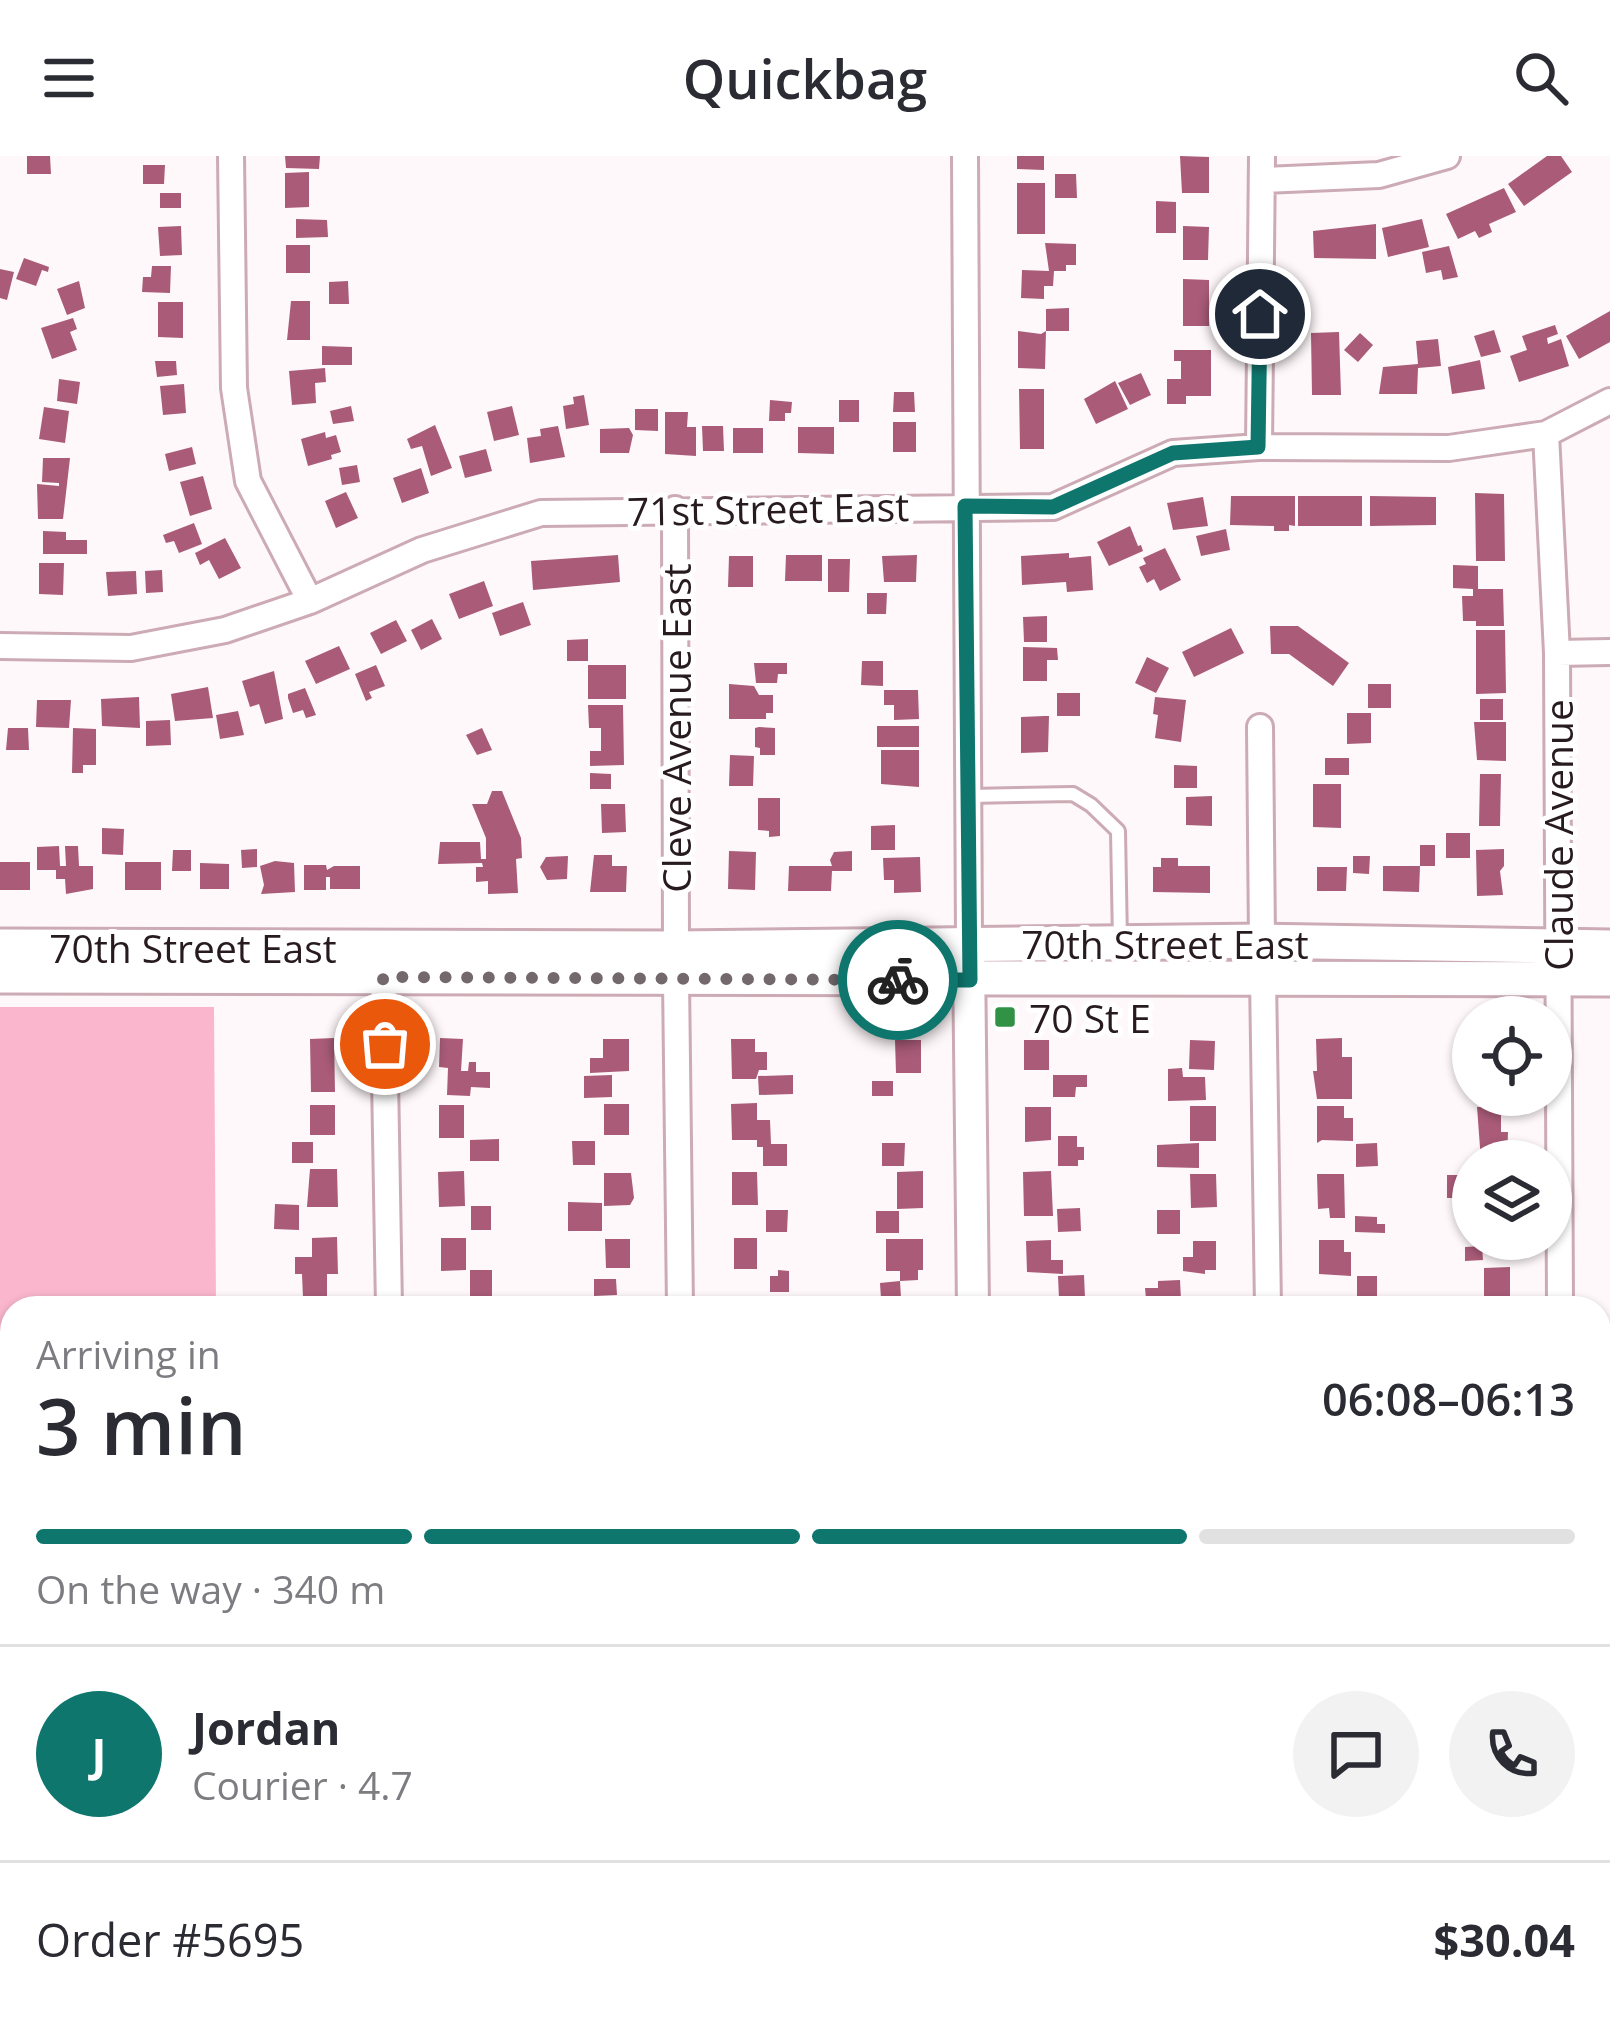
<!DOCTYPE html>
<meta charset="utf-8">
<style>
:root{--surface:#fff;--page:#f2f2f3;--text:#2b2b33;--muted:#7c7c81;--line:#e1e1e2;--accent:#0f766e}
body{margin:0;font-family:"Open Sans",sans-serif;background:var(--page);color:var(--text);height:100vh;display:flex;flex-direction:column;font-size:45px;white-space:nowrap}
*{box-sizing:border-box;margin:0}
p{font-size:39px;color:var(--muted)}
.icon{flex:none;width:66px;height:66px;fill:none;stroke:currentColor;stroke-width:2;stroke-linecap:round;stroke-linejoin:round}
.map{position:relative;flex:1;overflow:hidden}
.side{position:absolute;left:0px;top:1140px;width:1611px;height:747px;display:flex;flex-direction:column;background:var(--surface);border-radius:36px 36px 0 0;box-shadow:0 3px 9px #0004}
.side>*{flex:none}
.tools{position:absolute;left:1452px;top:840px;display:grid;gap:24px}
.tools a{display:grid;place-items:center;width:120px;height:120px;border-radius:50%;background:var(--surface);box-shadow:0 3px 9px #0004;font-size:60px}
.pin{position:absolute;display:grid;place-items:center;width:102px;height:102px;color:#fff;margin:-51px;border:6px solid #fff;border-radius:50%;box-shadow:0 3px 12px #0007}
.courier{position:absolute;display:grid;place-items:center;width:120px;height:120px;margin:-60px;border:9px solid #0f766e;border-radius:50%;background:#fff;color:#222;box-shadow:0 3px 15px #0007}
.summary em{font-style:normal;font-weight:600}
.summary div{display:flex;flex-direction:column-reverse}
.summary{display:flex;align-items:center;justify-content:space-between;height:204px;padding:0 36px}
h1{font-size:78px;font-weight:600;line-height:90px}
.bar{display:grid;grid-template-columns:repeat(4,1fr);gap:18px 12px;align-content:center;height:144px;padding:0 36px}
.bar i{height:15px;border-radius:9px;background:var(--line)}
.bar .on{background:var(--accent)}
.bar p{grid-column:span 4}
.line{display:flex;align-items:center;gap:30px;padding:0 36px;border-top:3px solid var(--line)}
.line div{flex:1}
.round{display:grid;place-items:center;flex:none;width:126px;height:126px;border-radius:63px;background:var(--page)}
header{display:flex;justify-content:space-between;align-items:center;height:156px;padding:0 36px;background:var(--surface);font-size:54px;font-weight:600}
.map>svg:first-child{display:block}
.green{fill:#f9b6cc}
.building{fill:#a95b77}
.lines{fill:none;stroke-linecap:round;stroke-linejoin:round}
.service-casing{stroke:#ccabb5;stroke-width:18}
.minor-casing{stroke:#ccabb5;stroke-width:30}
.tertiary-casing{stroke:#ccabb5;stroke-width:36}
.secondary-casing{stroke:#ccabb5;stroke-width:39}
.service{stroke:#fff;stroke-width:12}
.minor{stroke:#fff;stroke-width:24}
.tertiary{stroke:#fff;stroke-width:30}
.secondary{stroke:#fff;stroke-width:33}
.done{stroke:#73686c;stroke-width:12;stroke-dasharray:0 21.6}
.route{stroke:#0f766e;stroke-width:15}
.poi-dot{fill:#319246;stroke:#fff;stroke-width:4.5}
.labels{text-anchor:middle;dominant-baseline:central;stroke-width:10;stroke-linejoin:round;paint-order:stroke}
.street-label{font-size:39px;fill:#271b1f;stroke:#fff}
.poi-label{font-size:39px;fill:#271b1f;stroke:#fff;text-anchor:start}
</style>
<header><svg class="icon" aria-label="menu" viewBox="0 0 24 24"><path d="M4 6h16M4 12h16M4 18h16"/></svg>Quickbag<svg class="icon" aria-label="search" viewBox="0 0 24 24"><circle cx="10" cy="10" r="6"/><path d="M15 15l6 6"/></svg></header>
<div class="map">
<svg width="1610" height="1885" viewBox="0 0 1610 1885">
<rect width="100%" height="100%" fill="#fff8fa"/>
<path class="green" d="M0,851h214l2,301h-204v723h341l1,10h-354z"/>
<path class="building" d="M27,0h23l1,18h-24z
M285,0h35l-1,13 -33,-1z
M1017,0h27v14l-27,-1z
M1180,0l29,1v36h-27z
M1547,0h14l11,16 -48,34 -16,-22z
M143,9h22l-1,19h-21z
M309,16v35l-24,1v-35z
M1055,18h21l1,24h-22z
M1017,27h28v51h-28z
M1504,32l12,24 -27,12 3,8 -13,6 -4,-7 -17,8 -12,-25z
M160,37h21v15h-21z
M1156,45l20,1v31h-20z
M296,63l31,1 1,17 -32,1z
M1422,63l7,28 -41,10 -6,-29z
M1376,68v35l-62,-1 -1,-27z
M181,70l1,29 -22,1 -2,-29z
M1183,70l26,1 -1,33h-25z
M1045,87l31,1v21h-10v6h-12l-1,15h-9v13l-23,-1 1,-28 27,1z
M286,89h24v28h-24z
M1449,90l9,31 -15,3 -2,-10 -15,3 -4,-21z
M24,102l25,9 -1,5 -6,-2 -6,16 -20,-7z
M152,110h19l-1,27 -28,-1 1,-15h8z
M0,113l14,3 -7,28 -7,-2z
M1183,123l26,1v46h-26z
M79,125l6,27 -18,7 -10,-26z
M348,125l1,23h-20v-22z
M291,145h19v39h-23z
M158,146h25v36l-25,-1z
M1069,152v23h-23l-1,38 -27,-1v-37l23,3 5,-3v-22z
M1610,155v31l-31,17 -13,-23z
M73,162l4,11 -7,3 7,18 -25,9 -11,-31z
M1555,169l3,9 -11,4 1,6 13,-5 8,27 -50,16 -9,-26 17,-6 -5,-14z
M1494,174l7,22 -20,5 -7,-21z
M1339,176l2,63h-29l-1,-62z
M1360,177l13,12 -15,17 -14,-12z
M1438,183l3,27 -23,2 -1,26h-38l4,-27 35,-3 -2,-23z
M322,190l30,1v18h-30z
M1174,194h37v46h-25v8h-19v-25h14v-18h-7z
M1480,204l5,29 -33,5 -4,-27z
M155,205h21l1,14 -20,2z
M325,212l1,14 -11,1 1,20 -24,2 -3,-34z
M1141,217l10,22 -21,10 -12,-22z
M59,223l21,3 -3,22 -20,-3z
M1115,225l13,28 -32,15 -12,-25z
M184,228l2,29 -23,2 -3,-29z
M1019,233h25v60h-24z
M894,236h20l1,20h-22z
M584,239l5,30 -23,4 -3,-23 11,-2 -1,-7z
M770,244l22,2 -1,11h-6v8h-16z
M839,244h20v22h-20z
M351,250l3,15 -21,3 -3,-13z
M512,250l7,29 -25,6 -7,-29z
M44,251l25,4 -4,32 -26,-4z
M635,253h23v22l-23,-1z
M665,256h23l-1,15h9v29l-31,-2z
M893,266h23v30h-23z
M435,269l17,43 -21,8 -9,-30 -11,3 -4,-10z
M558,270l7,31 -35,6 -3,-25 14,-2 -1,-7z
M702,270h21l1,25h-21z
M798,271h36v27l-36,-1z
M629,272l4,7 -4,18h-29v-24z
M733,272h30v25h-30z
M325,276l1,6 10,-3 5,17 -10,3 1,4 -24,7 -7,-27z
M192,291l4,17 -27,7 -4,-17z
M486,293l6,22 -27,7 -6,-22z
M43,302h27l-7,61h-25l-1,-35 22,2v-3l-17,-1z
M357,309l3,17 -18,3 -3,-17z
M421,312l8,25 -27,10 -9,-25z
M203,320l9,33 -22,7 -10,-34z
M346,336l12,26 -22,10 -11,-27z
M1475,337l29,1 1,67h-29z
M1231,340h64v30l-6,-1v6h-15v-5l-44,-1z
M1298,340h64v30h-64z
M1370,340l66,1v28l-66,1z
M1203,341l5,29 -35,4 -6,-27z
M194,367l8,21 -23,9 -5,-12 -8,2 -3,-8z
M1130,370l8,20 3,-1 2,6 -34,15 -12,-24z
M1226,373l4,21 -29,6 -5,-20z
M43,375l23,1v8h21v14h-44z
M225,382l16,30 -22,11 -10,-19 -9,5 -5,-12z
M1165,392l16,32 -21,11 -6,-12 -7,4 -8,-16 7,-3 -3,-6z
M1069,397v5l22,-2 2,34 -26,2 -1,-10 -44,3 -1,-29z
M618,399l2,27 -87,8 -2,-29z
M786,399h36v26h-37z
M917,399l-1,27h-32l-2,-26z
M729,400h24v31h-25z
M828,403h22l-1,33h-21z
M39,407h25l-1,32 -24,-1z
M1453,409l25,1v23h25l1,37h-28v-5h-13l-1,-25h11v-7l-20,-1z
M162,414l1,22 -17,1 -1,-22z
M136,415l1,23 -29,2 -2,-24z
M484,425l9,25 -34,13 -10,-25z
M867,437h20l-1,21h-19z
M523,446l8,23 -31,11 -8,-23z
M1047,460v26h-23l-1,-25z
M432,463l10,20 -21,11 -10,-20z
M396,464l11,21 -26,13 -11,-21z
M1270,470h28l51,37 -16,23 -44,-32h-18z
M1231,472l13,25 -50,24 -12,-25z
M1476,474h29l1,63 -30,1z
M588,483v22h-21v-21z
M339,490l11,23 -34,15 -11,-23z
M1023,491l34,1 1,12h-11v21h-24z
M1147,501l22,11 -13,25 -21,-10z
M862,505h21v25l-22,-1z
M754,507h33v11h-9l-1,9h-21z
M376,509l9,21 -16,6 3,6 -6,3 -11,-27z
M588,509h38v34h-38z
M274,515l9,48 -18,5 -6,-20 -9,3 -8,-26z
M729,528l25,2 5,9h14v18h-7v6h-37z
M1368,528h23v24h-23z
M208,531l5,31 -38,3 -4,-27z
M305,532l11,27 -10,3 -3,-8 -10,3 -5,-15v-4z
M884,534h34l1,29 -25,1v-15h-10z
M1057,537h23v23h-23z
M139,541l1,31 -38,-2 -1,-27z
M1155,541l31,3 -5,42 -26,-4 3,-23 -5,-1z
M1480,543h23v21h-23z
M37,544h34l-2,28 -33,-1z
M588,549h35l1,60 -34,1v-15h11v-23h-12z
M238,555l6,24 -24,4 -4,-24z
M1347,557h24v30l-24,1z
M1044,560h5l-1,36 -27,1v-36z
M170,564l1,25 -25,1v-25z
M1474,566h32v39l-29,-1z
M877,570h42v21h-42z
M759,571l16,1v27h-15v-7l-5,-1v-19z
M8,572h20l1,22h-23z
M73,572l23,1v36h-13v8h-11z
M482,572l10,22 -15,5 -11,-20z
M881,594h38v37l-38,-3z
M730,599l24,1 -1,30h-24z
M1325,602h24v17h-24z
M1174,609l23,1v22h-23z
M590,617l21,1v15h-21z
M1480,618h21l-1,52h-21z
M1313,628h28v44l-28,-1z
M492,635h10l19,47 1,20 -6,1 2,34 -30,1v-13l-12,1v-15h7l-1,-4 -44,1 2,-22h40l1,17h5v-21l-14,-34h15z
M1212,640v30l-26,-1v-28z
M758,642h22v38l-11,1v-6l-11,-1z
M601,648h24l1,28 -24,1z
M895,669v25h-24v-24z
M102,672l22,1 -1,26 -21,-1z
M1446,677h24v25h-24z
M1420,689h15v21h-15z
M59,690l1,20h6l-1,-20h13l1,20h14v23l-27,5 -1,-15h-9v-9h-19v-23z
M257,693v18l-15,1 -1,-18z
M1504,693v17l-4,5 3,24 -26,1 -1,-46z
M173,694h18v21h-19z
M729,695l27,1 -1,38 -27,-1z
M852,695v20h-20l-1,20h-43l1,-25h43l-2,-6 4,-8z
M594,699h18v11h15l-1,26h-36z
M568,700l-1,23 -20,1 -7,-13 6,-10z
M1353,700h17l-1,18 -16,-1z
M920,701l1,35 -27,1v-13h-10l-1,-22z
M1161,702h17v8h32v27l-57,-1v-25h8z
M275,705l19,2 1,29 -34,2 3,-9 -4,-19z
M0,706h30v28h-30z
M125,706h36v28h-36z
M200,707l29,1v25h-29z
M304,709h22l1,5 7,-4h26v23h-30v-12h-4v13h-22z
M1383,710h37l-1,26 -36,-1z
M1317,711h30l-1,24h-29z
M334,882l1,54h-24l-1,-53z
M440,882l23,1 -2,32h7l1,-9h7v10h14v16l-19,-1 -1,9 -23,-1 1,-27 -9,-1z
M1342,882v19h10v42h-35l-4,-28h4l-1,-32z
M603,883h26v32l-39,2v-15h13z
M731,883h24v13h12v18h-8l-3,9h-24z
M895,884h26v33h-25z
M1024,884h25v30h-25z
M1190,884l25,1 -1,29 -25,-1z
M1182,912l1,9h22l1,23 -38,1v-32z
M612,919v22l-28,1v-22z
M793,919v19l-34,1 -1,-19z
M1053,919h34v12h-11l-1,10h-22z
M872,925h21v15h-21z
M757,947v17h13l1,24h16v22h-24v-19h-6v-7h-25l-1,-36z
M604,948h25v31h-25z
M310,949h25v30h-25z
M439,949h25v33h-25z
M1190,950h26v35h-26z
M1317,950h27v12h9v23l-31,-1 -5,3z
M1025,951h26v33l-26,2z
M1477,951h24v25h7l-1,29h-26z
M1058,980h19v11h7v13h-6v6h-20z
M499,983v22h-29v-21z
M572,985h23v24h-22z
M292,986h21v21h-21z
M882,987h23l-1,23h-22z
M1199,987v25l-42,-1v-22z
M1377,987l1,23 -22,1v-23z
M310,1013h27l1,38h-31z
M464,1015l1,35 -26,1 -1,-35z
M923,1015v37l-26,1v-37z
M1051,1015l2,45h-29l-1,-44z
M732,1016h25l1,33h-26z
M604,1017h27l3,25 -4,7 -26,1z
M1190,1018h26l1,33 -26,1z
M1317,1018h27l1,44h-15l-1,-10 -11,1z
M1447,1019h23v23h-23z
M568,1046l34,1v28h-34z
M275,1048l24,1v25l-25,-1z
M471,1050h20v24h-20z
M1080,1052l1,23 -23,1 -1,-23z
M766,1054h22l-1,22h-21z
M1157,1054h23v24h-23z
M876,1055h23v22h-23z
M1355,1060l22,1v7h8v9l-30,-1z
M337,1081l1,37h-11v23l-24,1 -1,-24h-7v-17h17v-19z
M441,1082h25v32l-25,1z
M734,1082h23v31h-23z
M605,1083h25v29h-24z
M886,1083h37v31h-5v10l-18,1v-10h-14z
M1051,1084v20h12v14l-36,-2 -1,-31z
M1319,1084h25v12h7v24l-32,-2z
M1193,1085h23v29h-11v4l-22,-3v-14h10z
M1482,1090l1,14 -18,1v-14z
M1510,1111v33h-26v-32z
M470,1114h22v27h-22z
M778,1114l11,1v21h-19v-16h8z
M1084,1119l1,23 -26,1 -1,-23z
M1357,1120h20v22h-20z
M594,1123h22l1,16 -23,1z
M1180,1124l1,20 -35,-1 -1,-11h13v-7z
M900,1125l1,17 -20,1 -1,-16z
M396,1875h29l7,10h-29z
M660,1875v10h-42l-1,-8z
M728,1875v10h-61v-9z
M765,1877h37v8h-37z
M882,1878h50v7h-50z
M1036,1878h37v7h-37z
M1205,1878v7h-43v-6z
M1343,1878v7h-43v-6z
M1093,1879h38v6h-38z
M1498,1879v6h-60l-1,-5z"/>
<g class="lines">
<g class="service-casing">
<path id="service" d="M969,640l104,-2 18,11 27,26 2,111"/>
</g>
<g class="minor-casing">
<path id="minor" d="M231,0l3,232 14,93 62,120
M965,0l4,788
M1262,24l117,-5 68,-19
M1546,278l11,219 3,655
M1259,291l3,-291
M675,353l1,439
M0,490l131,2 94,-18 85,-29 112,-51 119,-37 512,-6 120,-54 86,-6 190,1 97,-14 64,-33
M1557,497l53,-1
M1260,571l2,214
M383,806l6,346
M1263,821l5,331
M676,823l4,329
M1599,1376h11
M1599,1829h11"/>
</g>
<g class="tertiary-casing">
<path id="tertiary" d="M969,800l4,352
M981,1875v10"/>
</g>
<g class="secondary-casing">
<path id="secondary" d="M0,790l676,2 586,-7 348,6
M0,820l1610,3"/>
</g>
<use href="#service" class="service"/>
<use href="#minor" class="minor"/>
<use href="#tertiary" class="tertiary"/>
<use href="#secondary" class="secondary"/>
</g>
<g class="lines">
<path class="done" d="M385,888l-2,-67 515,3"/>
<path class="route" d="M898,824h72l-5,-474 88,1 120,-54 85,-6 2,-133"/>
</g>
<rect class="poi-dot" x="993" y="849" width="24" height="24" rx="6"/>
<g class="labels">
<g class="street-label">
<text transform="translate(768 352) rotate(-1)">71st Street East</text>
<text transform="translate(675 572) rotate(-90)">Cleve Avenue East</text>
<text transform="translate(1557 679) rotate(-90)">Claude Avenue</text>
<text x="1165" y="787">70th Street East</text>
<text x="193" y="791">70th Street East</text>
</g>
<g class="poi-label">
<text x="1029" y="861">70 St E</text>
</g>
</g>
</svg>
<div class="tools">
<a><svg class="icon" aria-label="locate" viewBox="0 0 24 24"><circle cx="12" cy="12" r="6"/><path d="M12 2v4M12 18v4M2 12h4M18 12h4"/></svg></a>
<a><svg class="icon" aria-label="layers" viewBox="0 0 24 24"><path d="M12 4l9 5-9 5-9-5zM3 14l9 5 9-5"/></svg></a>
</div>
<div class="pin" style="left:385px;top:888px;background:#ea580c"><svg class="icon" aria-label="bag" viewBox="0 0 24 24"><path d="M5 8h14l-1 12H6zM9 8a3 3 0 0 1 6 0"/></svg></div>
<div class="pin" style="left:1260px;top:158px;background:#1f2937"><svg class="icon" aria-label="home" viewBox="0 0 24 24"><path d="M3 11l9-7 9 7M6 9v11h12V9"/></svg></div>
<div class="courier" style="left:898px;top:824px"><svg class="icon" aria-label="bike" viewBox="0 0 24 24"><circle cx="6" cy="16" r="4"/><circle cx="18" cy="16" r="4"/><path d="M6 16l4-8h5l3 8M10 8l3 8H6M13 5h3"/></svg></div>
<section class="side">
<div class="summary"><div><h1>3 min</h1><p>Arriving in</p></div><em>06:08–06:13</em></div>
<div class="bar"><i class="on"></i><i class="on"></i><i class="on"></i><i></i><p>On the way · 340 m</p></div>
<div class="line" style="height:216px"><b class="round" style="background:var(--accent);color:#fff">J</b><div><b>Jordan</b><p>Courier · 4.7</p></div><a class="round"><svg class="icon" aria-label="chat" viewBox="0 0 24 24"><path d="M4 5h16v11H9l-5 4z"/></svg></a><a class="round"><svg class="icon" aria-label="phone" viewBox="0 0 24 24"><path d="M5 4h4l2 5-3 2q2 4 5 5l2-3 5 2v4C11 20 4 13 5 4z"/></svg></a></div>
<div class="line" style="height:156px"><div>Order #5695</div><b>$30.04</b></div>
</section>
</div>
